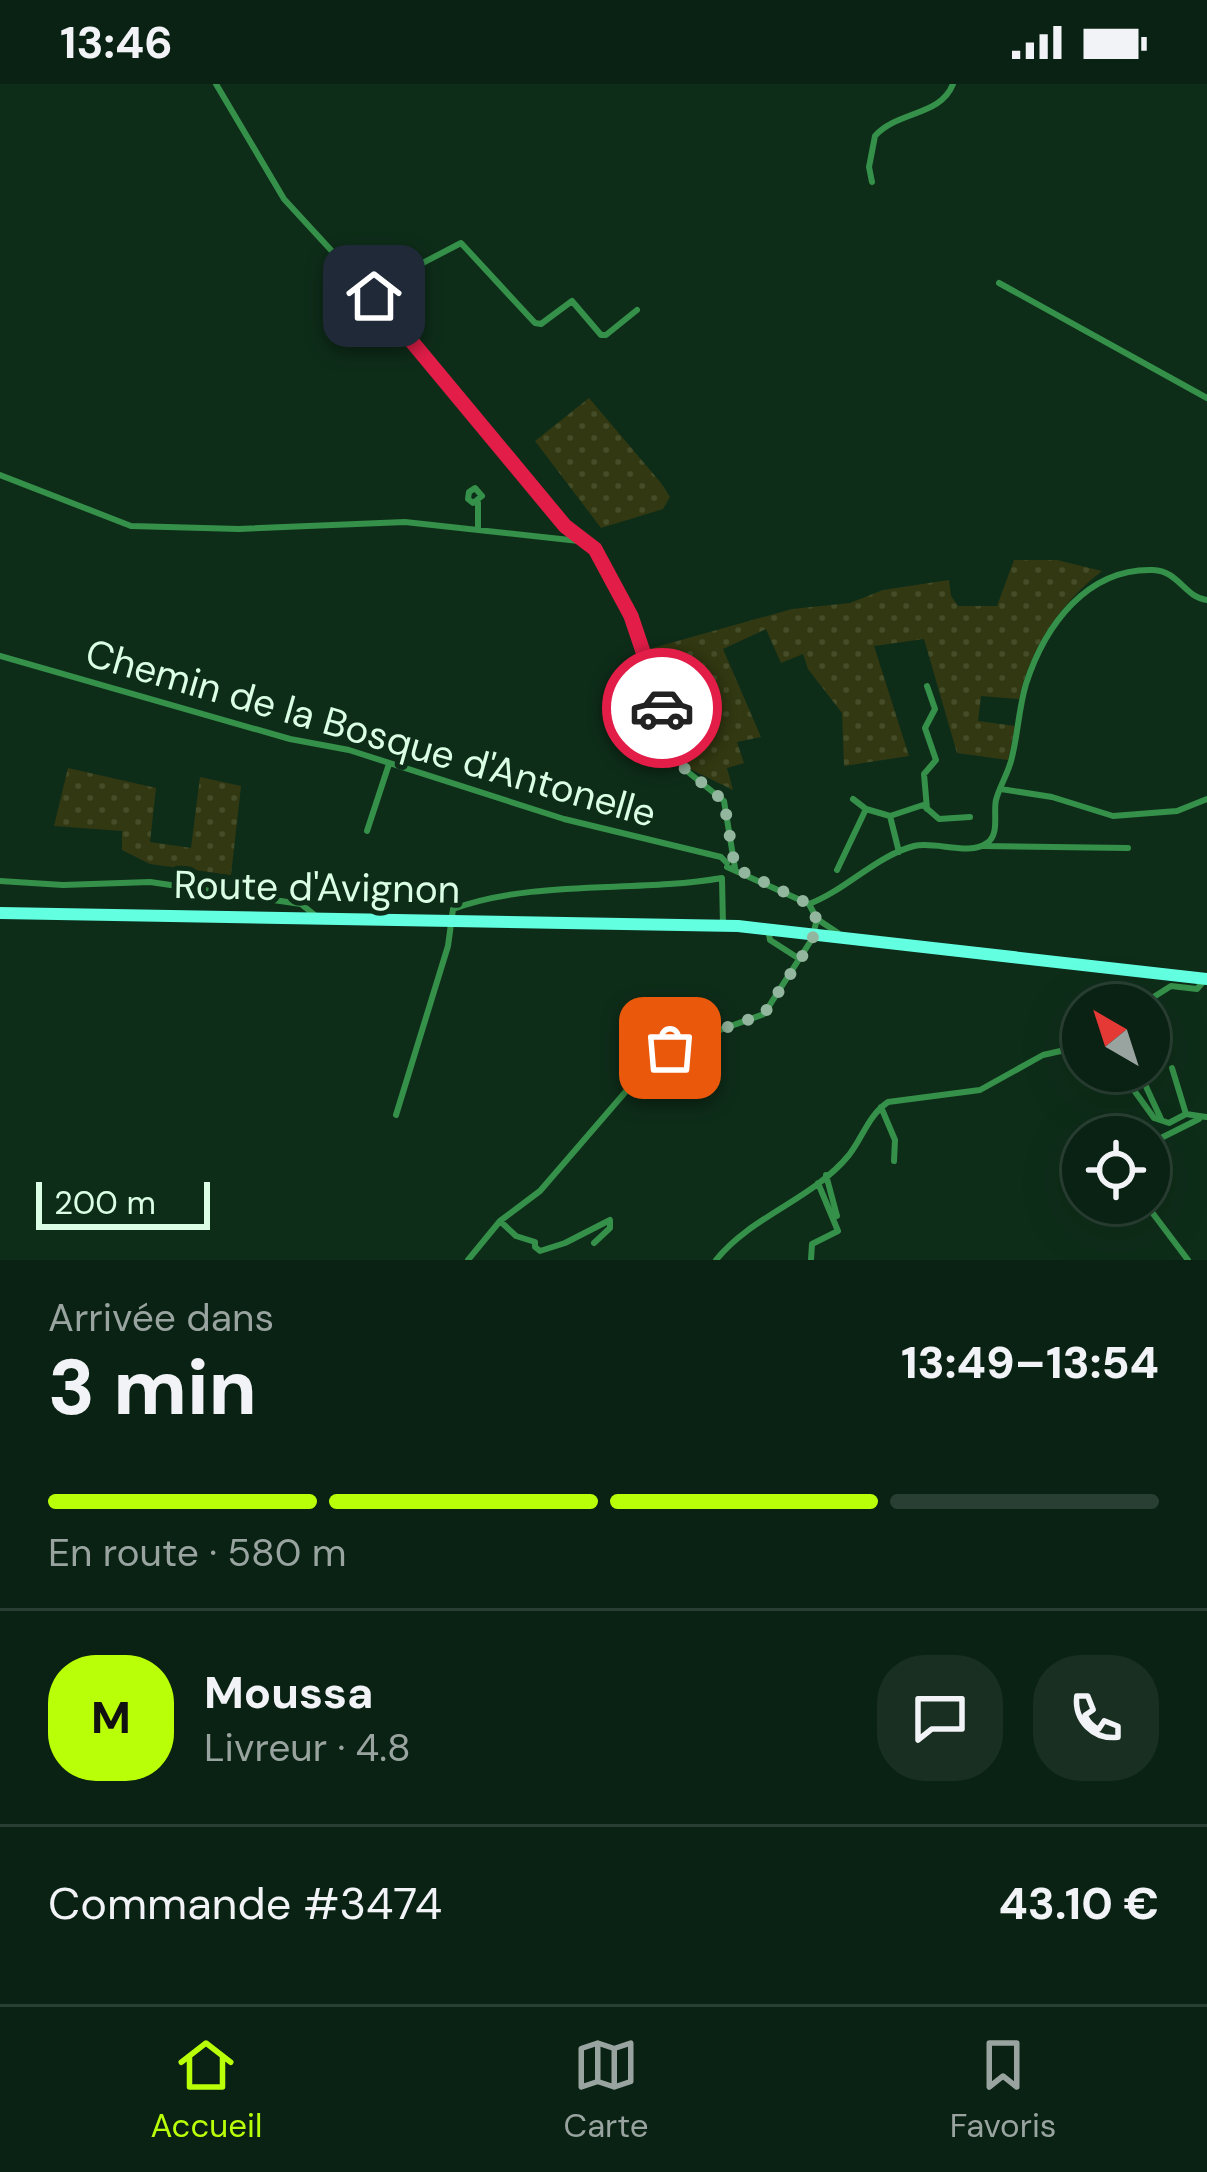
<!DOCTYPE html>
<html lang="fr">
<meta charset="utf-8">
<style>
:root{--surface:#0a2213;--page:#182f21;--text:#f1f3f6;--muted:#99a4a0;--line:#2a3f33;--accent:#b9ff07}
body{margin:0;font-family:"DM Sans",sans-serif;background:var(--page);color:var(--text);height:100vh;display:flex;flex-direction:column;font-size:45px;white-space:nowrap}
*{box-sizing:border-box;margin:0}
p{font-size:39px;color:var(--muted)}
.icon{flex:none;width:66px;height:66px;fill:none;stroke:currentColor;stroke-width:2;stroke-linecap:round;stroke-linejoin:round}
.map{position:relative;height:1176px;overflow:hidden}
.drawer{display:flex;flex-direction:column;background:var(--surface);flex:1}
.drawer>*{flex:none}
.needle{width:78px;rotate:321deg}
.fabs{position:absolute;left:1062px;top:900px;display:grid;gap:24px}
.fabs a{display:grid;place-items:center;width:108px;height:108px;border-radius:50%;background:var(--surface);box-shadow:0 12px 48px #0002,0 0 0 3px var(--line);font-size:60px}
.scale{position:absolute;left:36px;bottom:30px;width:174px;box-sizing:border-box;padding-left:12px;border:6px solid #dbffe5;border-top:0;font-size:33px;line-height:42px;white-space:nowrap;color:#dbffe5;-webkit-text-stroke:9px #0e2d19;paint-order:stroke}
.pin{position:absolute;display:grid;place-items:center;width:102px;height:102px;color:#fff;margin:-51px;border-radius:24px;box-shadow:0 6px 18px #0006}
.courier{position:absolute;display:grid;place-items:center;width:120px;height:120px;margin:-60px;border:9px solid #e11d48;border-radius:50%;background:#fff;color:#222;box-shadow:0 3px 15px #0007}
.overview em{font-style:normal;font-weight:800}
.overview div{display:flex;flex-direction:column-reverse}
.overview{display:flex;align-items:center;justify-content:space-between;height:204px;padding:0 48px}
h1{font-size:78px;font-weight:800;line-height:90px}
.bar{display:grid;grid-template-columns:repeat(4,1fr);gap:18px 12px;align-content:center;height:144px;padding:0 48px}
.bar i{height:15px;border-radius:9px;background:var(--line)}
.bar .active{background:var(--accent)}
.bar p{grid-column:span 4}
.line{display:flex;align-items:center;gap:30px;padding:0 48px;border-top:3px solid var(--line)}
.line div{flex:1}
.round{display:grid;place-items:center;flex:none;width:126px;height:126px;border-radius:48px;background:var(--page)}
.status{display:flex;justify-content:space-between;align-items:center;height:84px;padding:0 60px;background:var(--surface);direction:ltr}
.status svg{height:33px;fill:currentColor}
.menu{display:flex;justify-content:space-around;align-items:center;height:168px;border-top:3px solid var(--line);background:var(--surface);font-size:33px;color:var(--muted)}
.menu a{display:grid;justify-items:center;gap:6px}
.menu .active{color:var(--accent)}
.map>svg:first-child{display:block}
.grass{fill:url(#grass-dots)}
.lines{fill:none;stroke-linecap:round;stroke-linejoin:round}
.minor{stroke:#359149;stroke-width:6}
.primary{stroke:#62ffe1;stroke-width:12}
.done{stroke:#93b69e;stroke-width:12;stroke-dasharray:0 21.6}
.route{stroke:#e11d48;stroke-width:15}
.labels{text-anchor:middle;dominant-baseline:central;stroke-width:10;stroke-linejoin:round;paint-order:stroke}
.street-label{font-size:39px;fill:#dbffe5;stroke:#0e2d19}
</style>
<div class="status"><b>13:46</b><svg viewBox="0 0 49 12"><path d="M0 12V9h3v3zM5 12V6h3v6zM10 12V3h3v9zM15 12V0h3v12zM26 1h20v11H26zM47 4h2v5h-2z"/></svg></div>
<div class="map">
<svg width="1207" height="1176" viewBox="0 0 1207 1176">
<defs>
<pattern id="grass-dots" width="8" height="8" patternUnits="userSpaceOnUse" patternTransform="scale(3)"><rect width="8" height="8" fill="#323811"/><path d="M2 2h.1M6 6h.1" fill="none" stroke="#454c28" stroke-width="1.8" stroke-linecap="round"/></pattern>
</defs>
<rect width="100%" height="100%" fill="#0e2d19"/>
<path class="grass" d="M589,314l72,85 9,14 -7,12 -62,19 -66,-87z
M1014,476h43l45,11c-42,33 -71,75 -83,128l-38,-3 -3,25 37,5 -7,34 -51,-7 -33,-114 -50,7 35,110 -65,10 -2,-53 -34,-44 -5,-15 -22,9 -15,-34 -43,20 38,88 -24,5 7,21 -17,5 6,22 -47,-23 -37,-118 143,-40 58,-6 33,-13 66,-10 2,16 7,10h39z
M68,684l88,20 -6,54 41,6 9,-71 41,9 -10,89 -81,-11 -28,-14v-19l-68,-5z"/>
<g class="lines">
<path class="minor" d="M216,0l68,115 115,125 166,203 30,22 35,67 53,152 41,33 11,67
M872,98l-3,-15 6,-31c22,-25 66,-20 78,-52
M999,199l208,115
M369,207l92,-48 74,80 6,1 31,-23 29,34h5l31,-25
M0,391l131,51 108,3 166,-7 174,19
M475,404l7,8 -9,7 -5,-4 1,-7z
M478,445v-26
M0,572l290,83 59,11 215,69 157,38 6,6
M927,602l8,23 -10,19 11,32 -12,14 3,35
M1001,705l51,8 61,19 64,-5 30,-12
M853,715l13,10 24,7 9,36
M890,732l33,-11 16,14 31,-2
M367,747l22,-67
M984,762l144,2
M727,783l82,37 8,15 21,14
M837,786l29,-61
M722,795l1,46
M0,797l63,4 87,-3 151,22 15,12
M809,820c37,-14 67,-48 105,-58 21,-5 56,10 73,-3 13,-9 6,-30 9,-43 4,-15 13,-28 16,-43 6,-24 7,-50 14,-73 19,-59 61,-116 127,-114 26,1 31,27 54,30
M768,845l2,11 28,18
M1141,921l30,-19 26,3 6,-7
M1172,984l14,46 20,3
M1120,987l34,47 15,5 17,-9
M1143,996l18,39
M881,1023l14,33 -1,21
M396,1031l52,-169 5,-37c82,-30 183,-16 269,-31
M1149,1060l50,-25
M826,1091l11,41
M1145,1119l43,57
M500,1137l16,15 19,6v5l5,4 25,-8 45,-23v8l-16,15
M468,1176l32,-39 40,-30 94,-109 36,-34 94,-34 48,-75 5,-20
M716,1176c35,-44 96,-60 133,-105 14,-18 19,-39 39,-53l92,-12 63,-35 22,-5 18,-10
M811,1176l1,-16 26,-13 -20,-48"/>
<path class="primary" d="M0,829l738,13 469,53"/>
</g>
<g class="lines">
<path class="done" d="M662,624l21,59 41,34 11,67 74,36 9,18 -7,21 -47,71 -94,34"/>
<path class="route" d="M374,212l191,230 30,23 36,67 31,92"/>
</g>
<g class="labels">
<g class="street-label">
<text transform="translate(371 649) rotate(16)">Chemin de la Bosque d'Antonelle</text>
<text transform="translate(317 803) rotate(1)">Route d'Avignon</text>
</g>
</g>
</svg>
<div class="fabs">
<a><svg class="needle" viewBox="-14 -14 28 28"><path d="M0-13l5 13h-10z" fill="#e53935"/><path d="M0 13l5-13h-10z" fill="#99a4a0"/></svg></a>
<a><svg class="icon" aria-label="locate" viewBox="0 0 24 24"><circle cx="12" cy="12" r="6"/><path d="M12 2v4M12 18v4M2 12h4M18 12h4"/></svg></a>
</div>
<div class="scale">200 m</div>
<div class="pin" style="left:670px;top:964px;background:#ea580c"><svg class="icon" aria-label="bag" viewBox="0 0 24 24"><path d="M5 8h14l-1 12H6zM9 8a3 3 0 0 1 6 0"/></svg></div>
<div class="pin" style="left:374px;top:212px;background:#1f2937"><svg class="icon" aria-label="home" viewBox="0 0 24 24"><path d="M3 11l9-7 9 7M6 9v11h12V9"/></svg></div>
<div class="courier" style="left:662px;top:624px"><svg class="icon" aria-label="car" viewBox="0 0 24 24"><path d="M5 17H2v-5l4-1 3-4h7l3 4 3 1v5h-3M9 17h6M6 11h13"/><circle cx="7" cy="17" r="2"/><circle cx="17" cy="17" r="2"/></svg></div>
</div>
<section class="drawer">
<div class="overview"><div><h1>3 min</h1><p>Arrivée dans</p></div><em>13:49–13:54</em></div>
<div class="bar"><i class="active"></i><i class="active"></i><i class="active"></i><i></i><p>En route · 580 m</p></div>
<div class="line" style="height:216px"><b class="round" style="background:var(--accent);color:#111">M</b><div><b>Moussa</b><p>Livreur · 4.8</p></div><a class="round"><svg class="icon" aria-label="chat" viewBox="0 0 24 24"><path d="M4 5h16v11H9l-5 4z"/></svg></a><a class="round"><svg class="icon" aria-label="phone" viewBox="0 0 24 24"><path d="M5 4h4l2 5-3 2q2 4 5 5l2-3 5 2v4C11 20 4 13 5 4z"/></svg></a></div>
<div class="line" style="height:156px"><div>Commande #3474</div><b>43.10 €</b></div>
</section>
<nav class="menu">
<a class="active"><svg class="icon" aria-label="home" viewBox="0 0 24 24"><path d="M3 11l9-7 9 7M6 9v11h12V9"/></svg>Accueil</a>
<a><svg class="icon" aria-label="map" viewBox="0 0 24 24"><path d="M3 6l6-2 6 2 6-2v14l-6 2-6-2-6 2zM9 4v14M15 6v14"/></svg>Carte</a>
<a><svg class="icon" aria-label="saved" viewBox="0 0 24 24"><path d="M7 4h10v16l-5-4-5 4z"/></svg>Favoris</a>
</nav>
